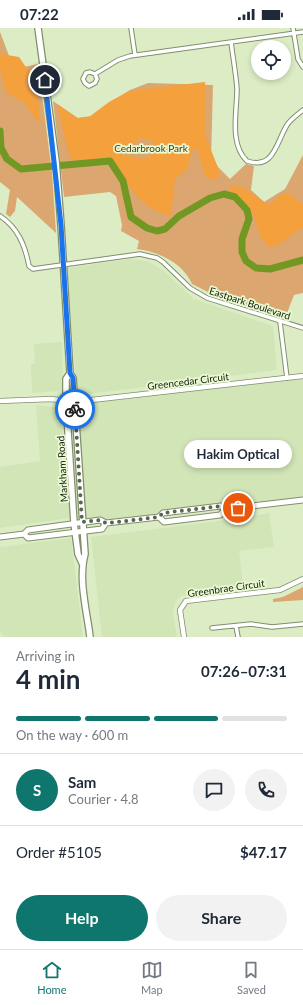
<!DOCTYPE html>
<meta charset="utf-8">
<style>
:root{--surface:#fff;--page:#f2f2f3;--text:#1f2937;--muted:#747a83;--line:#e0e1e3;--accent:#0f766e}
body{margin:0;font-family:Lato,sans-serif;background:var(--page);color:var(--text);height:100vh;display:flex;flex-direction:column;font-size:15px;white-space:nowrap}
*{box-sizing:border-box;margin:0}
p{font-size:13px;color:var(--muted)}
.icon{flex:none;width:22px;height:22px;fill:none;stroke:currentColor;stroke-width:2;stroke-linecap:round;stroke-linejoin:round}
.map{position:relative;height:609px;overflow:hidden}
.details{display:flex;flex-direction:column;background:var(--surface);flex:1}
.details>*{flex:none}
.buttons{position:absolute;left:251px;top:12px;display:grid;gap:8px}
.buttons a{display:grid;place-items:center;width:40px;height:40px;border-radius:50%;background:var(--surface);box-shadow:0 2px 6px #0003;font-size:20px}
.pin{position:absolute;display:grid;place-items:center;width:34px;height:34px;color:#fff;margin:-17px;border:2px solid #fff;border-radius:50%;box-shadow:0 1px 4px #0007}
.courier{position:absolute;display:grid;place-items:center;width:40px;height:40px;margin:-20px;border:3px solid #1a73e8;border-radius:50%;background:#fff;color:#222;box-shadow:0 1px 5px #0007}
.bubble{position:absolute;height:28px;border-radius:14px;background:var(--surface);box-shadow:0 2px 6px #0003;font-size:13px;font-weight:700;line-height:28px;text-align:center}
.headline em{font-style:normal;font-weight:700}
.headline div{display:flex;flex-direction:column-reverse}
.headline{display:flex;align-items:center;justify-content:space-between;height:68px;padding:0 16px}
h1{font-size:26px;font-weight:700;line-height:30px}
.bar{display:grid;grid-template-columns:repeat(4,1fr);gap:6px 4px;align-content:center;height:48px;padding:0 16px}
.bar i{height:5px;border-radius:3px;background:var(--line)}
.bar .active{background:var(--accent)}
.bar p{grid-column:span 4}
.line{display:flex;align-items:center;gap:10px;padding:0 16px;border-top:1px solid var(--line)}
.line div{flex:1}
.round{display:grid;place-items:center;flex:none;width:42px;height:42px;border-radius:21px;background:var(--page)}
.cta{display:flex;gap:8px;margin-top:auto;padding:8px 16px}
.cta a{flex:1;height:46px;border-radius:24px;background:var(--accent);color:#fff;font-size:16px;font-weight:700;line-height:46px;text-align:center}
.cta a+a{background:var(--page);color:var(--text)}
.status{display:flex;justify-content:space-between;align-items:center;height:28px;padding:0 20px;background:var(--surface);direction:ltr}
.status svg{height:11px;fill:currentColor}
.tabs{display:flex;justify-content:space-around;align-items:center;height:56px;border-top:1px solid var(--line);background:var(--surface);font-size:11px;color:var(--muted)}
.tabs a{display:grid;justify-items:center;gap:2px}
.tabs .active{color:var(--accent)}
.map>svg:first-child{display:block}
.built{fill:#d1e5b7}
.green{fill:#dba670}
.forest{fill:#f3a03d;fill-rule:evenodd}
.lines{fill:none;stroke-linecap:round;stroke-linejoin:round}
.river{stroke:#719823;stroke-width:7}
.minor-casing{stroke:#808f6c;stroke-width:5.5}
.tertiary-casing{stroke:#808f6c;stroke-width:6}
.secondary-casing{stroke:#808f6c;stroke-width:7}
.primary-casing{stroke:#808f6c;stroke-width:8}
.minor{stroke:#fff;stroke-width:3.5}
.tertiary{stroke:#fff;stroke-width:4.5}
.secondary{stroke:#fff;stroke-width:5}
.primary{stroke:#fff;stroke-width:5.5}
.done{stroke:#5b644e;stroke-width:4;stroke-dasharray:0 7.2}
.route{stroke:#1a73e8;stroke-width:5}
.labels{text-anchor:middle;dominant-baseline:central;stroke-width:3.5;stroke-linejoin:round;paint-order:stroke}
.park-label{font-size:10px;fill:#523107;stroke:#e9fad3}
.street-label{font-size:10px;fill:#161b0d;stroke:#e9fad3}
</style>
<div class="status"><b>07:22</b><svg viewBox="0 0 49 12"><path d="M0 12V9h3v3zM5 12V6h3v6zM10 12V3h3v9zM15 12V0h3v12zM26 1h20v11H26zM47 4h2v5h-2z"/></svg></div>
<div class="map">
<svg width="303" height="609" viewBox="0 0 303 609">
<rect width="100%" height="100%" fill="#dcedc6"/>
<path class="built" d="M130,231l18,2 16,10 30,28 79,27 4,44 -196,25 -4,-1 -10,-126z
M62,314l1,47 -4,2 -27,2 -1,-29h4l-1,-20z
M303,348v124l-77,9 -5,-3 -58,7 -4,4 -53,6 -6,-3 -18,2 -8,-120z
M36,377l25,3 9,110 -70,10v-61l40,-6z
M269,485l5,34 -35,4 4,34 -62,11 -6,6 -2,10 4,25h-75l-11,-100 144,-18z
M71,510l12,99h-79l-4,-5v-85z"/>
<path class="green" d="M0,4l14,37 24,-5 14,109 4,60 -39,-36 -2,14 -5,6 -4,-3 4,-24 -10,-8z
M148,55l65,2 -2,75 19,19 16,-15 8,2 -3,24 13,12 21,-13 18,-34v138l-9,2 -9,23 -65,-20 -28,-14c-9,-21 -33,-32 -55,-35l2,-8 -18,-10 1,-6 -6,-29 -6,-4 -46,5 -11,-96 25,17 13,-2 39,-26z
M303,559v13l-30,2v-3l10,-2z"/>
<path class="forest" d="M0,24l1,2 18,3 15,22v2l-9,3 11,8 3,16v15l-15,-20 -18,-11 -6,-22z
M205,54v53l14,35 -1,8 -7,2 -6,-4 -8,-28 -5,3 -5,18 -12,10 -4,37c-15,-4 -27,-11 -37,-23 -7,-9 -10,-21 -21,-26 -14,-8 -32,2 -44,-11l-12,-52 20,14 12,-1 20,-15 20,-11zM139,110l14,3 2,5 -1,9 -13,4 -14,-4 -3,1 -4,-5 1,-5 14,-2z
M229,158l13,1 27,18 14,-12 6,1 14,10v24c-13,5 -20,18 -34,19 -14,-13 -10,-22 -18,-36 -7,-11 -22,-9 -22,-25z"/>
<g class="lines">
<path class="river" d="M0,103l1,17 6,11 14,10 89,-8 13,20 8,36 16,11 10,3 8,-2 14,-13 31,-18 14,-4 11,3 12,13 2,9 -7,20v13l4,9 10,7 14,1 33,-9"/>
<g class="minor-casing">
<path id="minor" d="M131,0l4,27
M293,0l5,31 5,8
M231,14c2,16 5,32 6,47 0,23 -8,55 10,72 27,9 29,-18 40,-36 4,-6 10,-10 16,-15
M95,46l2,5 -2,4 -6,3 -4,-3 -2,-4 3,-6 4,-1 5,2 23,-14 12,-4 173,-24
M0,188c18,12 25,29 29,50l4,3 107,-15 17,4 6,4 27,26 17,10 96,30
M280,294l7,56
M236,598l2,11
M212,600l39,-4 21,3 31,-3"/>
</g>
<g class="tertiary-casing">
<path id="tertiary" d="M0,373l51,-2 23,3 229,-26
M184,609l-4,-27 6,-9 94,-11 23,-11"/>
</g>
<g class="secondary-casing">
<path id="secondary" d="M159,489l5,5 56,-7 6,-6 77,-9
M24,506l4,4 74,-9 4,-6
M0,509l24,-3 4,-4 72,-10 6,3 53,-6 4,-4 58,-7 5,3"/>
</g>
<g class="primary-casing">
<path id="primary" d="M38,0l18,133 5,64 9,148 3,5 12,176c-7,26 2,57 5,83
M70,345l-4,6v22l8,122 4,31 4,9"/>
</g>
<use href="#minor" class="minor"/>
<use href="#tertiary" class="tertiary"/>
<use href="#secondary" class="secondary"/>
<use href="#primary" class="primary"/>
</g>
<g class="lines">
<path class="done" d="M75,381l7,113 18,-2 6,3 11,-1 42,-5 4,-4 59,-7 4,3 12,-1"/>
<path class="route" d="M45,52l16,145 9,148 3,5 2,31"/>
</g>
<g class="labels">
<g class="park-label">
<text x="151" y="120">Cedarbrook Park</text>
</g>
<g class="street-label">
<text transform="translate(250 275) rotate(18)">Eastpark Boulevard</text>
<text transform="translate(188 353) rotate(-7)">Greencedar Circuit</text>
<text transform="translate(62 441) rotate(-93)">Markham Road</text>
<text transform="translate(226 560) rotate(-8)">Greenbrae Circuit</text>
</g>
</g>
</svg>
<div class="buttons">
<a><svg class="icon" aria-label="locate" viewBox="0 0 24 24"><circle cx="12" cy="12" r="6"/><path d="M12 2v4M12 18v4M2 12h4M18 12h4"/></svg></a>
</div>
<div class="pin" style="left:238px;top:480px;background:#ea580c"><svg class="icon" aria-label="bag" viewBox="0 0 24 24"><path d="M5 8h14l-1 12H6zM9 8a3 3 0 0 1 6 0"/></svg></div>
<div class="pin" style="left:45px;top:52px;background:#1f2937"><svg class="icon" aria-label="home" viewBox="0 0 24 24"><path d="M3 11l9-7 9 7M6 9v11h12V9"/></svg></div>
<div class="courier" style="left:75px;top:381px"><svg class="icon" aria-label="bike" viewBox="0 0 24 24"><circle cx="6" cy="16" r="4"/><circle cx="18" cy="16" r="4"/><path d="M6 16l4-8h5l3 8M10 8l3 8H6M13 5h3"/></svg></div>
<div class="bubble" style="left:184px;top:412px;width:108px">Hakim Optical</div>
</div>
<section class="details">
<div class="headline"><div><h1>4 min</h1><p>Arriving in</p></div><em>07:26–07:31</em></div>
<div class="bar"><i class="active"></i><i class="active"></i><i class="active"></i><i></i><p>On the way · 600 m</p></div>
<div class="line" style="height:72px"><b class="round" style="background:var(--accent);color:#fff">S</b><div><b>Sam</b><p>Courier · 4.8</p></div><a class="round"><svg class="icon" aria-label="chat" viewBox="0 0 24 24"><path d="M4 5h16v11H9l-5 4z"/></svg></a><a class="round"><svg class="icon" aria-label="phone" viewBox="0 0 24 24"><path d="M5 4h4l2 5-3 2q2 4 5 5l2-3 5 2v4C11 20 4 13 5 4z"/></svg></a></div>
<div class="line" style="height:52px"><div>Order #5105</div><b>$47.17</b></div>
<div class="cta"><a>Help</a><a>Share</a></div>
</section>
<nav class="tabs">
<a class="active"><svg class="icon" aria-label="home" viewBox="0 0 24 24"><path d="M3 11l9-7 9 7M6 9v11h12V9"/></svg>Home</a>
<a><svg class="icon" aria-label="map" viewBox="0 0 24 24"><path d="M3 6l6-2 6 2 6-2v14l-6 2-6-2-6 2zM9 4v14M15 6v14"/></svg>Map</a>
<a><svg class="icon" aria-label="saved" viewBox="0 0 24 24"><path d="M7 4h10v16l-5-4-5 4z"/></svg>Saved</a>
</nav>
